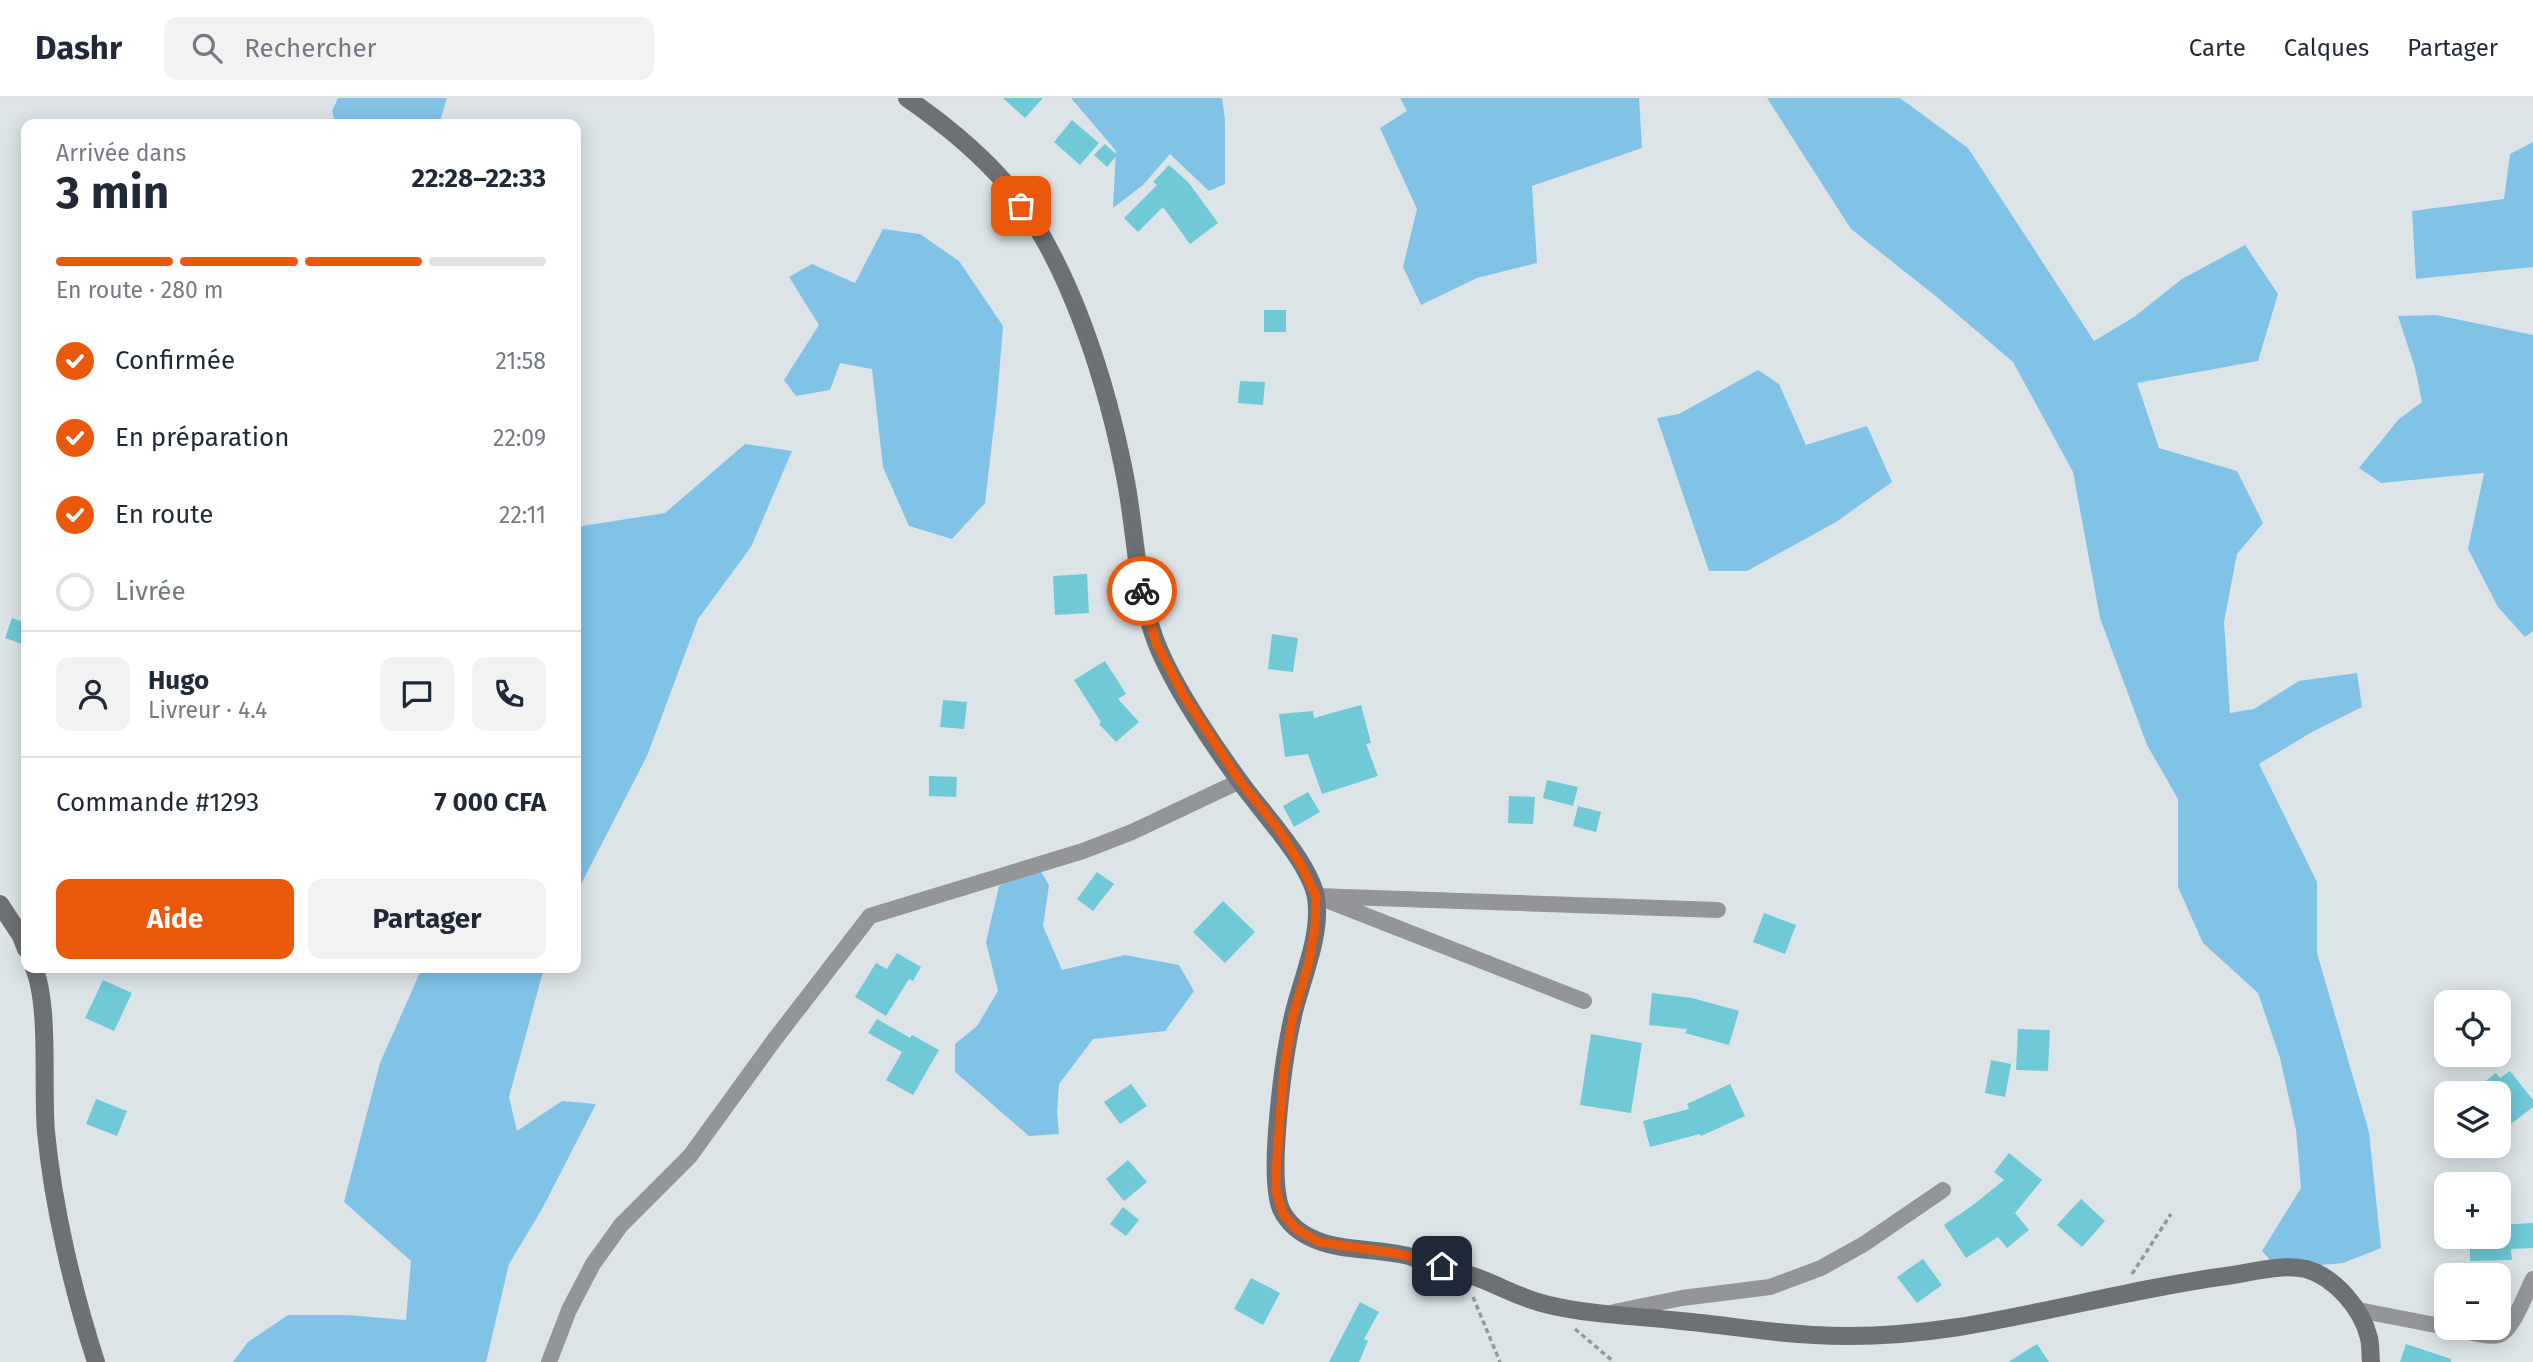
<!DOCTYPE html>
<html lang="fr">
<meta charset="utf-8">
<style>
:root{--surface:#fff;--page:#f2f2f3;--text:#1f2937;--muted:#747a83;--line:#e0e1e3;--accent:#ea580c}
body{margin:0;font-family:"Fira Sans",sans-serif;background:var(--page);color:var(--text);height:100vh;display:flex;flex-direction:column;font-size:26px;white-space:nowrap}
*{box-sizing:border-box;margin:0}
p{font-size:23px;color:var(--muted)}
.icon{flex:none;width:38px;height:38px;fill:none;stroke:currentColor;stroke-width:2;stroke-linecap:round;stroke-linejoin:round}
.map{position:relative;flex:1;overflow:hidden}
.side{position:absolute;left:21px;top:21px;width:560px;height:854px;display:flex;flex-direction:column;background:var(--surface);border-radius:14px;box-shadow:0 4px 18px #0003}
.side>*{flex:none}
.controls{position:absolute;left:2434px;top:892px;display:grid;gap:14px}
.controls a{display:grid;place-items:center;width:77px;height:77px;border-radius:14px;background:var(--surface);box-shadow:0 4px 18px #0003;font-size:35px}
.pin{position:absolute;display:grid;place-items:center;width:60px;height:60px;color:#fff;margin:-30px;border-radius:14px;box-shadow:0 4px 10px #0006}
.courier{position:absolute;display:grid;place-items:center;width:70px;height:70px;margin:-35px;border:5px solid #ea580c;border-radius:50%;background:#fff;color:#222;box-shadow:0 2px 9px #0007}
.overview em{font-style:normal;font-weight:700}
.overview div{display:flex;flex-direction:column-reverse}
.overview{display:flex;align-items:center;justify-content:space-between;height:119px;padding:0 35px}
h1{font-size:46px;font-weight:700;line-height:52px}
.bar{display:grid;grid-template-columns:repeat(4,1fr);gap:10px 7px;align-content:center;height:84px;padding:0 35px}
.bar i{height:9px;border-radius:5px;background:var(--line)}
.bar .current{background:var(--accent)}
.bar p{grid-column:span 4}
.line{display:flex;align-items:center;gap:18px;padding:0 35px;border-top:2px solid var(--line)}
.line div{flex:1}
.round{display:grid;place-items:center;flex:none;width:74px;height:74px;border-radius:14px;background:var(--page)}
ol{padding:0 35px;list-style:none}
li{display:flex;align-items:center;gap:21px;height:77px}
li p{margin-inline-start:auto}
li .icon{padding:7px;border-radius:50%;background:var(--accent);color:#fff;stroke-width:4}
li:last-child{color:var(--muted)}
li i{width:38px;height:38px;border:4px solid var(--line);border-radius:50%}
.primary-button{display:flex;gap:14px;margin-top:auto;padding:14px 35px}
.primary-button a{flex:1;height:80px;border-radius:14px;background:var(--accent);color:#fff;font-size:28px;font-weight:700;line-height:80px;text-align:center}
.primary-button a+a{background:var(--page);color:var(--text)}
header{display:flex;align-items:center;gap:42px;box-sizing:border-box;height:98px;padding:0 35px;background:var(--surface);border-bottom:2px solid var(--line)}
header strong{font-size:33px}
nav{display:flex;gap:38px;margin-inline-start:auto;font-size:24px}
.search{width:490px;height:63px;background:var(--page);display:flex;align-items:center;gap:18px;box-sizing:border-box;padding:0 24px;border-radius:14px;color:var(--muted);font-size:26px}
.map>svg:first-child{display:block}
.green{fill:#81c3e7}
.building{fill:#6fc9d7}
.lines{fill:none;stroke-linecap:round;stroke-linejoin:round}
.path{stroke:#93999c;stroke-width:3.5;stroke-dasharray:5 3.5;stroke-linecap:butt}
.street{stroke:#939598;stroke-width:16}
.secondary{stroke:#6d7074;stroke-width:18}
.done{stroke:#6a6f72;stroke-width:7;stroke-dasharray:0 12.6}
.route{stroke:#ea580c;stroke-width:9}
</style>
<header>
<strong>Dashr</strong>
<div class="search"><svg class="icon" aria-label="search" viewBox="0 0 24 24"><circle cx="10" cy="10" r="6"/><path d="M15 15l6 6"/></svg>Rechercher</div>
<nav><a>Carte</a><a>Calques</a><a>Partager</a></nav>
</header>
<div class="map">
<svg width="2533" height="1264" viewBox="0 0 2533 1264">
<rect width="100%" height="100%" fill="#dce4e8"/>
<path class="green" d="M338,0h109l-8,26h-103l-4,-13z
M1071,0h151l3,22v64l-16,7 -39,-37 -27,31 -30,23 3,-57z
M1400,0h239l3,50 -110,38 5,77 -60,15 -56,27 -18,-38 14,-58 -37,-81 27,-17z
M1767,0h133l68,50 126,193 40,-24 48,-38 63,-34 33,49 -20,67 -121,22 22,65 78,23 26,52 -26,31 -13,68 6,91 24,-4 45,-28 58,-8 5,34 -50,25 -53,32 58,118v71l52,179 12,116 -38,15 -65,6 -16,-18 39,-63 -5,-58 -16,-72 -22,-65 -55,-50 -25,-56v-88l-31,-54 -47,-127 -27,-146 -60,-110 -75,-64 -87,-69z
M2533,44v125l-117,12 -4,-68 92,-12 6,-45z
M883,131l37,5 39,27 44,65 -6,74 -12,103 -33,36 -43,-13 -26,-59 -11,-98 -32,-6 -10,27 -34,6 -12,-16 35,-55 -30,-48 23,-13 43,19z
M2436,217l97,20v296l-8,6 -27,-30 -30,-58 16,-76 -103,10 -22,-15 40,-49 23,-17 -7,-34 -17,-52z
M1758,272l21,14 27,61 61,-19 25,56 -56,40 -89,49h-38l-52,-153 22,-4z
M745,346l47,7 -41,96 -53,72 -51,137 -71,138v-367l89,-14z
M1038,769l11,18 -6,41 19,44 63,-15 54,10 15,26 -29,40 -72,8 -34,45 -2,28 2,22 -30,2 -74,-64v-28l22,-18 21,-35 -12,-49 13,-56z
M422,870h122l-35,129 8,34 45,-30 34,3 -54,105 -33,55 -23,98h-253l15,-20 40,-27h60l58,5 5,-59 -67,-59 36,-139z"/>
<path class="building" d="M1003,0h40l-18,20z
M1072,22l27,23 -19,22 -26,-23z
M1105,46l12,11 -10,12 -13,-12z
M1169,67l20,18 29,40 -28,21 -27,-37 -25,25 -14,-14 33,-33 -4,-3z
M1264,212h22v22h-22z
M1240,283l25,1 -2,23 -25,-2z
M1087,476l2,39 -34,2 -2,-39z
M12,520l14,5v10l-4,11 -17,-6z
M1272,536l26,4 -5,34 -25,-3z
M1105,563l21,33 -8,5 21,23 -23,20 -17,-18 2,-2 -27,-42z
M943,602l24,2 -3,27 -24,-2z
M1361,607l10,38 -5,1 12,32 -56,18 -14,-40 -23,3 -6,-43 34,-3 1,7z
M929,678l28,1 -1,20 -27,-1z
M1547,682l31,7 -5,19 -30,-8z
M1308,694l12,20 -26,15 -11,-21z
M1509,698l26,1 -2,27 -25,-1z
M1578,708l23,6 -5,20 -23,-6z
M1097,774l17,12 -21,27 -16,-12z
M1223,803l32,31 -30,31 -32,-31z
M1764,815l32,12 -11,29 -32,-12z
M897,855l24,14 -8,14 -4,-2 -23,37 -31,-19 21,-34 11,6z
M103,882l29,13 -18,38 -29,-13z
M1652,895l40,5 47,13 -10,34 -44,-12 2,-4 -38,-4z
M877,921l33,19 2,-3 27,15 -26,45 -27,-15 16,-28 -34,-19z
M2018,931l32,1 -2,41 -32,-1z
M1591,936l51,9 -11,70 -51,-8z
M1991,962l20,4 -6,33 -20,-4z
M2510,973l23,29v7l-34,26v-39h-30l27,-21 4,5z
M1131,986l16,22 -27,18 -16,-22z
M1730,986l15,32 -44,20 -1,-2 -50,13 -7,-26 46,-12 -2,-5z
M96,1001l31,12 -10,25 -31,-12z
M2009,1055l33,27 -27,33 14,17 -22,18 -9,-11 -32,21 -22,-33 29,-20 31,-25 -10,-8z
M1128,1062l19,22 -23,19 -18,-22z
M2081,1101l24,22 -23,26 -25,-22z
M1123,1109l16,13 -13,16 -16,-12z
M2533,1125v25l-22,1 1,11 -42,1v-24h29v-12z
M1923,1161l19,26 -25,18 -20,-26z
M1251,1180l29,15 -17,32 -29,-16z
M1360,1204l19,10 -15,27 4,2 -9,21h-30z
M2037,1246l12,18h-41z
M2406,1246l45,15v3h-51z"/>
<g class="lines">
<path class="path" d="M2132,1176l39,-60
M1473,1199l27,65
M1575,1231l39,33"/>
<path class="street" d="M1584,903l-268,-105 402,14
M2358,1212l88,17
M1614,1214l68,-14 88,-11 51,-19 43,-24 79,-54
M2454,1230c13,3 32,10 45,7 14,-4 27,-43 34,-56
M549,1264l20,-52 24,-46 28,-39 69,-69 85,-117 95,-123 213,-65 49,-19 108,-51"/>
<path class="secondary" d="M907,0c36,25 71,53 100,87 64,77 102,204 120,302 9,52 10,105 29,155 17,44 59,106 88,145 20,27 67,78 72,111 6,38 -15,82 -23,118 -9,39 -26,159 -12,193 7,15 20,25 35,31 29,12 65,8 96,17 23,7 46,13 69,22 23,9 44,21 68,26 43,10 88,11 132,16 45,4 88,12 133,14 47,3 99,-1 145,-8 92,-15 182,-40 274,-52 23,-4 50,-11 73,-6 29,8 56,40 63,69 2,8 1,16 2,24
M0,806l21,32 5,13
M34,870c16,39 8,119 12,164 7,74 27,159 50,230"/>
</g>
<g class="lines">
<path class="done" d="M1021,108c55,84 87,181 106,279 6,35 6,72 15,106"/>
<path class="route" d="M1142,493l14,52 28,53 56,85 39,49 22,35 15,31 -1,31 -6,35 -16,54 -9,52 -8,103v20l7,23 13,15 23,13 81,12 42,12"/>
</g>
</svg>
<div class="controls">
<a><svg class="icon" aria-label="locate" viewBox="0 0 24 24"><circle cx="12" cy="12" r="6"/><path d="M12 2v4M12 18v4M2 12h4M18 12h4"/></svg></a>
<a><svg class="icon" aria-label="layers" viewBox="0 0 24 24"><path d="M12 4l9 5-9 5-9-5zM3 14l9 5 9-5"/></svg></a>
<a>+</a>
<a>−</a>
</div>
<div class="pin" style="left:1021px;top:108px;background:#ea580c"><svg class="icon" aria-label="bag" viewBox="0 0 24 24"><path d="M5 8h14l-1 12H6zM9 8a3 3 0 0 1 6 0"/></svg></div>
<div class="pin" style="left:1442px;top:1168px;background:#1f2937"><svg class="icon" aria-label="home" viewBox="0 0 24 24"><path d="M3 11l9-7 9 7M6 9v11h12V9"/></svg></div>
<div class="courier" style="left:1142px;top:493px"><svg class="icon" aria-label="bike" viewBox="0 0 24 24"><circle cx="6" cy="16" r="4"/><circle cx="18" cy="16" r="4"/><path d="M6 16l4-8h5l3 8M10 8l3 8H6M13 5h3"/></svg></div>
<section class="side">
<div class="overview"><div><h1>3 min</h1><p>Arrivée dans</p></div><em>22:28–22:33</em></div>
<div class="bar"><i class="current"></i><i class="current"></i><i class="current"></i><i></i><p>En route · 280 m</p></div>
<ol>
<li><svg class="icon" aria-label="check" viewBox="0 0 24 24"><path d="M5 12l5 5 9-10"/></svg>Confirmée<p>21:58</p></li>
<li><svg class="icon" aria-label="check" viewBox="0 0 24 24"><path d="M5 12l5 5 9-10"/></svg>En préparation<p>22:09</p></li>
<li><svg class="icon" aria-label="check" viewBox="0 0 24 24"><path d="M5 12l5 5 9-10"/></svg>En route<p>22:11</p></li>
<li><i></i>Livrée</li>
</ol>
<div class="line" style="height:126px"><a class="round"><svg class="icon" aria-label="person" viewBox="0 0 24 24"><circle cx="12" cy="8" r="4"/><path d="M4 21q1-7 8-7t8 7"/></svg></a><div><b>Hugo</b><p>Livreur · 4.4</p></div><a class="round"><svg class="icon" aria-label="chat" viewBox="0 0 24 24"><path d="M4 5h16v11H9l-5 4z"/></svg></a><a class="round"><svg class="icon" aria-label="phone" viewBox="0 0 24 24"><path d="M5 4h4l2 5-3 2q2 4 5 5l2-3 5 2v4C11 20 4 13 5 4z"/></svg></a></div>
<div class="line" style="height:91px"><div>Commande #1293</div><b>7 000 CFA</b></div>
<div class="primary-button"><a>Aide</a><a>Partager</a></div>
</section>
</div>
